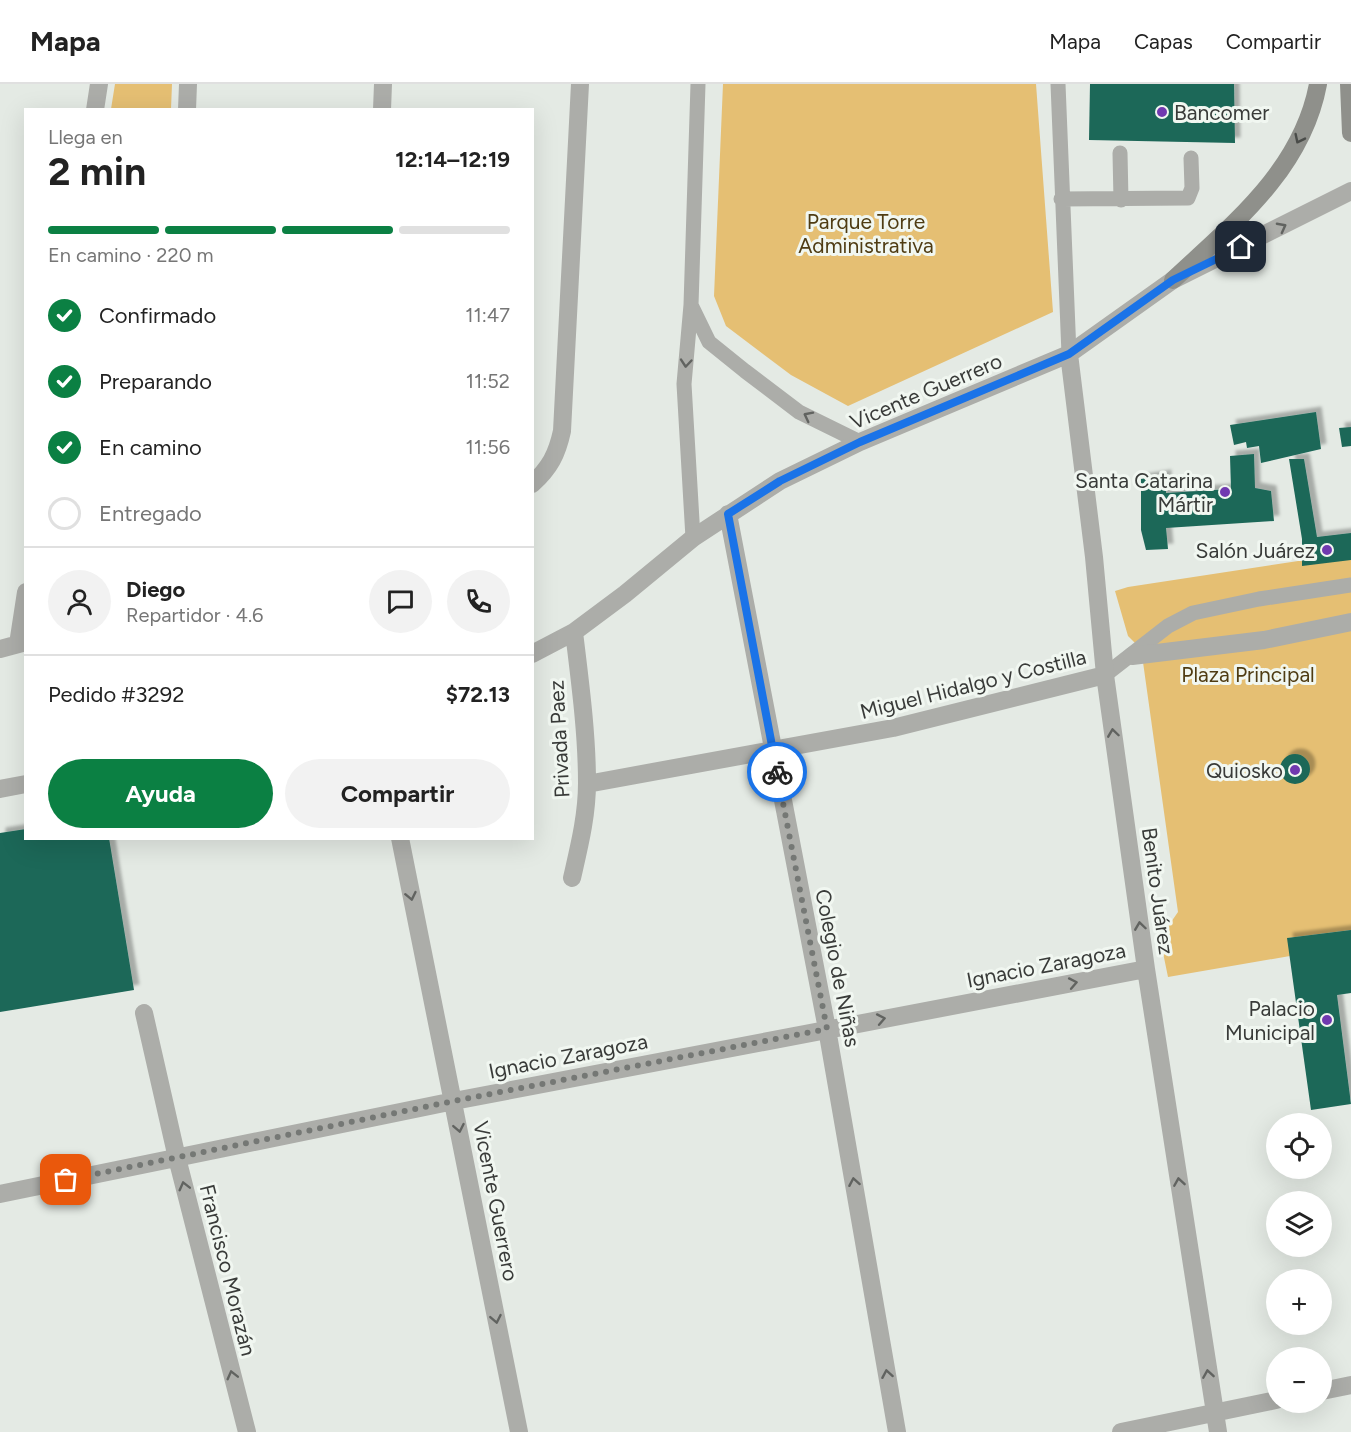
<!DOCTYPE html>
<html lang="es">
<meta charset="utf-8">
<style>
:root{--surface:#fff;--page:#f2f2f2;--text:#222;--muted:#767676;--line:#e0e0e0;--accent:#0b8043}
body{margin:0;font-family:Figtree,sans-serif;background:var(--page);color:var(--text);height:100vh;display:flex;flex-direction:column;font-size:22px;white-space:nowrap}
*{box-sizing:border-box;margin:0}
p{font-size:20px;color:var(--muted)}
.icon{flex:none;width:33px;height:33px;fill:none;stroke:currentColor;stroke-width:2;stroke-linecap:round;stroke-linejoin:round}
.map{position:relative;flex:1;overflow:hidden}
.drawer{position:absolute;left:24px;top:24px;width:510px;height:732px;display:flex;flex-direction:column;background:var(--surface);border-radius:0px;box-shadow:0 6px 24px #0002}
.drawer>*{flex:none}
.buttons{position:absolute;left:1266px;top:1029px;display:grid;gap:12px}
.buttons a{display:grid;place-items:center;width:66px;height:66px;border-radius:50%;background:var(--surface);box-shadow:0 6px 24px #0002;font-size:30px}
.pin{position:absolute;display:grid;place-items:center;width:51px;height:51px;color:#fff;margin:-26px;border-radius:12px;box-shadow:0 3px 9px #0006}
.courier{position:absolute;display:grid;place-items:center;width:60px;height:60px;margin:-30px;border:4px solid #1a73e8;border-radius:50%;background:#fff;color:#222;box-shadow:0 2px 8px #0007}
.summary em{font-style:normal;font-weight:700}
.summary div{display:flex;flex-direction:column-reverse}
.summary{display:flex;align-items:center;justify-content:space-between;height:102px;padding:0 24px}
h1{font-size:39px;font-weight:700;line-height:45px}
.bar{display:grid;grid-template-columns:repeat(4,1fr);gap:9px 6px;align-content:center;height:72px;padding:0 24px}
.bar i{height:8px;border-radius:4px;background:var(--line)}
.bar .on{background:var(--accent)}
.bar p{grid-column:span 4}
.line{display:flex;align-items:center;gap:15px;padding:0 24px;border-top:2px solid var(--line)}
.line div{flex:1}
.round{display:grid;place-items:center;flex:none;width:63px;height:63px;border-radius:32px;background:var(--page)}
ol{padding:0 24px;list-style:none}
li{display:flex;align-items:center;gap:18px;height:66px}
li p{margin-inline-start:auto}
li .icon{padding:6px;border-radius:50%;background:var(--accent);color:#fff;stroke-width:4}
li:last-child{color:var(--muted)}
li i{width:33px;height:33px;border:3px solid var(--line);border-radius:50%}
.primary-button{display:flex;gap:12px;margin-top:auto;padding:12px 24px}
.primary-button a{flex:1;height:69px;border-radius:36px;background:var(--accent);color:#fff;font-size:24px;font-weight:700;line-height:69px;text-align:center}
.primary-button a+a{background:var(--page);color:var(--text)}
header{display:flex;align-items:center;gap:36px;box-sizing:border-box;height:84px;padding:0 30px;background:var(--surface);border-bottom:2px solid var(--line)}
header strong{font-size:28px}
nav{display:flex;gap:33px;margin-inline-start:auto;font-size:21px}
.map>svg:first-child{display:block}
.green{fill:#e5bf73}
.building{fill:#1c6758;filter:url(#shadow)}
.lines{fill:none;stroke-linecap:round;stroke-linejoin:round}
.lane{stroke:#acada9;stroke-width:15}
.street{stroke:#acada9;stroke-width:18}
.secondary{stroke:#8f908b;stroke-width:18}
.oneway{stroke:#4a4c49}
.oneway2{stroke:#616360}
.done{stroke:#757875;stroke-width:6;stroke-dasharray:0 10.8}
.route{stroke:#1a73e8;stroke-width:8}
.poi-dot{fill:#7039b0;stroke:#f1f7f1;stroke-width:2}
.labels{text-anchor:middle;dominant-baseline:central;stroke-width:6;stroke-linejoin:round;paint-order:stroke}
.poi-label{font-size:21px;fill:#393b39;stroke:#f1f7f1;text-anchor:end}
.park-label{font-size:21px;fill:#4f3c13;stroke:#f1f7f1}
.street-label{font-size:21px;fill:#393b39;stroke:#f1f7f1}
</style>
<header>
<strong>Mapa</strong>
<nav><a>Mapa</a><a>Capas</a><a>Compartir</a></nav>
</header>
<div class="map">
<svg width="1351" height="1348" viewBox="0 0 1351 1348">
<defs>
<filter id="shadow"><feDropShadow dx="5.5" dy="-5.5" stdDeviation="1.5" flood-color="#0004"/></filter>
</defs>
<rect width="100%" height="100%" fill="#e4eae4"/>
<path class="green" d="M115,0h57l-1,25h-60z
M723,0h313l17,228 -205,94 -57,-31 -65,-49 -12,-30z
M1351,469v377l-63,8 2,18 -122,21 -8,-39 18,-26 -36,-257 -6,-11 -8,-8 -13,-45 13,-4z"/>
<path class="building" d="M1090,0h144l1,59 -146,-3z
M1316,328l5,37 -60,14 -2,-17 -12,2 -1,-6 -12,3 -4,-20z
M1351,343v19l-9,1 -3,-19z
M1254,370l1,34 16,3 3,30 -108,7 2,21 -22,1 -5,-20v-51l25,-4v18l65,-4 -1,-33z
M1289,375h15l13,78 34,-4v27l-49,6v-27z
M1280 685a15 15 0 1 1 30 0a15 15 0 1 1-30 0Z
M26,745v9h83l25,152 -134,22v-179z
M1351,846v63l-14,2 14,109 -40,6 -24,-172z"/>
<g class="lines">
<path class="lane" d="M1058,0l11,270
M1120,69l1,47
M1061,115l127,-1 4,-10 -1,-30
M691,221l18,37 36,29 54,41 61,30
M693,454l-9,-154 7,-79 7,-221
M1105,591l63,-49 25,-13 66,-14 92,-14"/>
<path class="street" d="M95,26l4,-26
M187,26l1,-26
M382,26l1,-26
M1069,270l25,203 11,118 41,294 72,463
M532,400c18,-16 25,-30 30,-53l18,-347
M728,430l99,515 70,403
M18,560l8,-52
M0,565l26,-7
M532,570l42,-22 51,-38 68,-56 87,-57 80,-39 209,-88 104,-74 178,-89
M1132,572l132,-16 87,-18
M587,700l306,-56 212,-53
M0,705l26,-5
M400,754l119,594
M572,794c7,-31 15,-62 15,-95 0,-50 -7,-101 -13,-151
M144,929l33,145 70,274
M0,1110l454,-93 692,-132
M1322,1307l29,-6
M1121,1348l155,-32"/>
<path class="secondary" d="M1349,0l2,49
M1173,196c60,-56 129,-110 145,-196"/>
</g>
<defs><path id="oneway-chevron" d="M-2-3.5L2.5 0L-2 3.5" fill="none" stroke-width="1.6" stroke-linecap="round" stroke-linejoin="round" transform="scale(1.5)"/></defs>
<use class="oneway" href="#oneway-chevron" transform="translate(1299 55) rotate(116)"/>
<g class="oneway2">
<use href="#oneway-chevron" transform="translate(1282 143) rotate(-28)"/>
<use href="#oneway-chevron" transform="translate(686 279) rotate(95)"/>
<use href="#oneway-chevron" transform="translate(808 332) rotate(-153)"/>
<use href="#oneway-chevron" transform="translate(1113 649) rotate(-98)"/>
<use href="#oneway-chevron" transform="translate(411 812) rotate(78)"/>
<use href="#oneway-chevron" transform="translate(1140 842) rotate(-98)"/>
<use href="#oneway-chevron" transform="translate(1073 899) rotate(-11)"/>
<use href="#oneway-chevron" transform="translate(881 935) rotate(-11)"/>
<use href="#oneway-chevron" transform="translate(459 1044) rotate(79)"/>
<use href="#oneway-chevron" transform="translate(854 1098) rotate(-100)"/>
<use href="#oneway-chevron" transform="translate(1179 1098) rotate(-99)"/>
<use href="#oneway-chevron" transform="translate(184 1102) rotate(-104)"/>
<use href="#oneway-chevron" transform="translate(496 1235) rotate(79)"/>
<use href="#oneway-chevron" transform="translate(887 1290) rotate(-100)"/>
<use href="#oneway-chevron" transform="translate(1208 1290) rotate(-99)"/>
<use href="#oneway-chevron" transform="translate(232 1291) rotate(-104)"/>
</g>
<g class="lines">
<path class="done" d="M66,1096l388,-79 373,-72 -50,-257"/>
<path class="route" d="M777,688l-49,-258 52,-33 80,-39 209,-88 104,-74 68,-33"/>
</g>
<g class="poi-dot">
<circle cx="1162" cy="28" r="6"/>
<circle cx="1225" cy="408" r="6"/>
<circle cx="1327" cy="466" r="6"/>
<circle cx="1295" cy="686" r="6"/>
<circle cx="1327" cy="936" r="6"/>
</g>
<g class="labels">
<g class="poi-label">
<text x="1174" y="28" text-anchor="start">Bancomer</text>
<text x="1213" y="396">Santa Catarina<tspan x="1213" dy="24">Mártir</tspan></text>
<text x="1315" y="466">Salón Juárez</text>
<text x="1283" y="686">Quiosko</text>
<text x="1315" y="924">Palacio<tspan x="1315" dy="24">Municipal</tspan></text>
</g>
<g class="park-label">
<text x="866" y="137">Parque Torre<tspan x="866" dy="24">Administrativa</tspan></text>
<text x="1248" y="590">Plaza Principal</text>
</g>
<g class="street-label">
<text transform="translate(926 307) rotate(-23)">Vicente Guerrero</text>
<text transform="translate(973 600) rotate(-14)">Miguel Hidalgo y Costilla</text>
<text transform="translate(559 655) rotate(-93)">Privada Paez</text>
<text transform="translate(1158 807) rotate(82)">Benito Juárez</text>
<text transform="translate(1046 881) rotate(-11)">Ignacio Zaragoza</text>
<text transform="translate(838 884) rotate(79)">Colegio de Niñas</text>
<text transform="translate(568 972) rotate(-11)">Ignacio Zaragoza</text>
<text transform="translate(496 1117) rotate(79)">Vicente Guerrero</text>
<text transform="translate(228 1186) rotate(76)">Francisco Morazán</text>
</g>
</g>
</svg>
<div class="buttons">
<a><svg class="icon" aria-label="locate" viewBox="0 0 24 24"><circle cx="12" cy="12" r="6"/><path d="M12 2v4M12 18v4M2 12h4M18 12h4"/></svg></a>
<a><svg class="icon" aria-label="layers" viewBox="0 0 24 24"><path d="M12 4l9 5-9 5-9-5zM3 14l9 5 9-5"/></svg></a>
<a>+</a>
<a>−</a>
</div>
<div class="pin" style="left:66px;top:1096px;background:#ea580c"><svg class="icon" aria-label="bag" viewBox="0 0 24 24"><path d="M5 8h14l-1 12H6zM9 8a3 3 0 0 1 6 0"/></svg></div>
<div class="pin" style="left:1241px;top:163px;background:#1f2937"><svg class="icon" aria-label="home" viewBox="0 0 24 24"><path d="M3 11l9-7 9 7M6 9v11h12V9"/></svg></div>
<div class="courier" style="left:777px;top:688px"><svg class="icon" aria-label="bike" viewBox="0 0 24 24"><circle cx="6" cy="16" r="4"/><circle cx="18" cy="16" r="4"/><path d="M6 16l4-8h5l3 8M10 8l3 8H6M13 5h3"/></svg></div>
<section class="drawer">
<div class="summary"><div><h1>2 min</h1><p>Llega en</p></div><em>12:14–12:19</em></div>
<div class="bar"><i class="on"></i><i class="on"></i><i class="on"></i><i></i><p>En camino · 220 m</p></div>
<ol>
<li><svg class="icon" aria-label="check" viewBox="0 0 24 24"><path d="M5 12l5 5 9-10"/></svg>Confirmado<p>11:47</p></li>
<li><svg class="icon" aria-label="check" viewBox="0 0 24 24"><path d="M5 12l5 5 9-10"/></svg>Preparando<p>11:52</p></li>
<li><svg class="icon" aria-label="check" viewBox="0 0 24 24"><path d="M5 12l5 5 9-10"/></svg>En camino<p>11:56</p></li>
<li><i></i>Entregado</li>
</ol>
<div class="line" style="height:108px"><a class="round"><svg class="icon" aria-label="person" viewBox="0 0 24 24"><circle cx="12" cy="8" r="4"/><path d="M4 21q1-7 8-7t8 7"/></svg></a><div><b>Diego</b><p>Repartidor · 4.6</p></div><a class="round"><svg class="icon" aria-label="chat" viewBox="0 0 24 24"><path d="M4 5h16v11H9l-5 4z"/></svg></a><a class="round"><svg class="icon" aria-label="phone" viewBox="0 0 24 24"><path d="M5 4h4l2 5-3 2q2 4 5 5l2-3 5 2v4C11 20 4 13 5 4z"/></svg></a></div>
<div class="line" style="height:78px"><div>Pedido #3292</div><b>$72.13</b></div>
<div class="primary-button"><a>Ayuda</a><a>Compartir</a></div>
</section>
</div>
